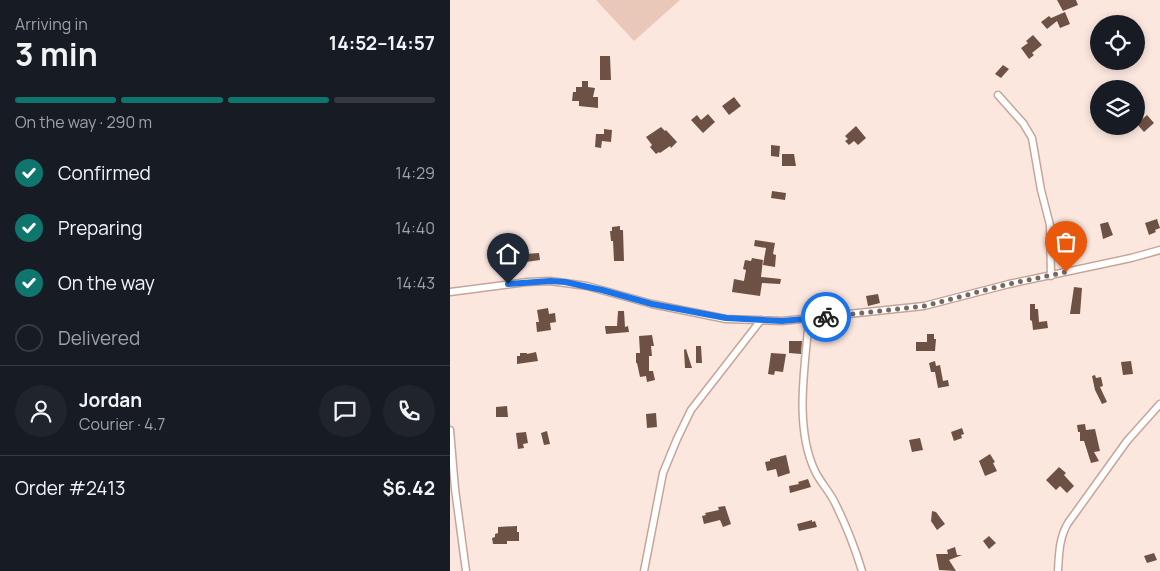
<!DOCTYPE html>
<meta charset="utf-8">
<style>
:root{--surface:#171b24;--page:#20242c;--text:#f1f3f6;--muted:#9ea1a6;--line:#363941;--accent:#0f766e}
body{margin:0;font-family:Manrope,sans-serif;background:var(--page);color:var(--text);height:100vh;display:flex;flex-direction:column;font-size:19px;white-space:nowrap}
*{box-sizing:border-box;margin:0}
p{font-size:16px;color:var(--muted)}
.icon{flex:none;width:28px;height:28px;fill:none;stroke:currentColor;stroke-width:2;stroke-linecap:round;stroke-linejoin:round}
.map{position:relative;flex:1;overflow:hidden}
.details{display:flex;flex-direction:column;background:var(--surface);width:450px}
.details>*{flex:none}
.fabs{position:absolute;left:640px;top:15px;display:grid;gap:10px}
.fabs a{display:grid;place-items:center;width:55px;height:55px;border-radius:50%;background:var(--surface);box-shadow:0 2px 8px #0003;font-size:25px}
.pin{position:absolute;display:grid;place-items:center;width:42px;height:42px;color:#fff;margin:-51px -21px;border-radius:50% 50% 50% 0;rotate:-45deg;box-shadow:0 0 5px #0007}
.pin .icon{rotate:45deg}
.courier{position:absolute;display:grid;place-items:center;width:50px;height:50px;margin:-25px;border:4px solid #1a73e8;border-radius:50%;background:#fff;color:#222;box-shadow:0 1px 6px #0007}
.head em{font-style:normal;font-weight:700}
.head div{display:flex;flex-direction:column-reverse}
.head{display:flex;align-items:center;justify-content:space-between;height:85px;padding:0 15px}
h1{font-size:32px;font-weight:700;line-height:38px}
.bar{display:grid;grid-template-columns:repeat(4,1fr);gap:8px 5px;align-content:center;height:60px;padding:0 15px}
.bar i{height:6px;border-radius:4px;background:var(--line)}
.bar .active{background:var(--accent)}
.bar p{grid-column:span 4}
.line{display:flex;align-items:center;gap:12px;padding:0 15px;border-top:1px solid var(--line)}
.line div{flex:1}
.round{display:grid;place-items:center;flex:none;width:52px;height:52px;border-radius:26px;background:var(--page)}
ol{padding:0 15px;list-style:none}
li{display:flex;align-items:center;gap:15px;height:55px}
li p{margin-inline-start:auto}
li .icon{padding:5px;border-radius:50%;background:var(--accent);color:#fff;stroke-width:4}
li:last-child{color:var(--muted)}
li i{width:28px;height:28px;border:2px solid var(--line);border-radius:50%}
main{display:flex;flex:1;min-height:0}
.map>svg:first-child{display:block}
.green{fill:#e9c8ba}
.building{fill:#6d5145}
.lines{fill:none;stroke-linecap:round;stroke-linejoin:round}
.minor-casing{stroke:#c6a598;stroke-width:9}
.minor{stroke:#fff;stroke-width:6}
.done{stroke:#776862;stroke-width:5;stroke-dasharray:0 9}
.route{stroke:#1a73e8;stroke-width:6}
</style>
<main>
<section class="details">
<div class="head"><div><h1>3 min</h1><p>Arriving in</p></div><em>14:52–14:57</em></div>
<div class="bar"><i class="active"></i><i class="active"></i><i class="active"></i><i></i><p>On the way · 290 m</p></div>
<ol>
<li><svg class="icon" aria-label="check" viewBox="0 0 24 24"><path d="M5 12l5 5 9-10"/></svg>Confirmed<p>14:29</p></li>
<li><svg class="icon" aria-label="check" viewBox="0 0 24 24"><path d="M5 12l5 5 9-10"/></svg>Preparing<p>14:40</p></li>
<li><svg class="icon" aria-label="check" viewBox="0 0 24 24"><path d="M5 12l5 5 9-10"/></svg>On the way<p>14:43</p></li>
<li><i></i>Delivered</li>
</ol>
<div class="line" style="height:90px"><a class="round"><svg class="icon" aria-label="person" viewBox="0 0 24 24"><circle cx="12" cy="8" r="4"/><path d="M4 21q1-7 8-7t8 7"/></svg></a><div><b>Jordan</b><p>Courier · 4.7</p></div><a class="round"><svg class="icon" aria-label="chat" viewBox="0 0 24 24"><path d="M4 5h16v11H9l-5 4z"/></svg></a><a class="round"><svg class="icon" aria-label="phone" viewBox="0 0 24 24"><path d="M5 4h4l2 5-3 2q2 4 5 5l2-3 5 2v4C11 20 4 13 5 4z"/></svg></a></div>
<div class="line" style="height:65px"><div>Order #2413</div><b>$6.42</b></div>
</section>
<div class="map">
<svg width="710" height="571" viewBox="0 0 710 571">
<rect width="100%" height="100%" fill="#fce7df"/>
<path class="green" d="M146,0h84l-46,41z"/>
<path class="building" d="M607,0h19l2,5 -15,6z
M615,12l5,12 -10,4 -3,-7 -10,8 -6,-7 8,-6 2,2z
M583,35l9,10 -10,8 2,2 -5,4 -8,-11 7,-5 -2,-2z
M150,56h10l1,24h-11z
M553,65l6,4 -8,9 -6,-4z
M132,81h6v6l7,1 -2,9h5v11l-19,-2v-5h-7l1,-9h3v-5h6z
M284,97l7,9 -12,9 -7,-9z
M258,114l7,8 -12,11 -12,-13 6,-5 4,5z
M697,115l7,8 -10,9 -7,-8z
M406,126l10,12 -8,7 -4,-4 -5,4 -4,-4 3,-2 -3,-3z
M211,127l4,4 1,-1 11,12 -6,6 -1,-2 -10,7 -1,-1 -3,2 -6,-7 2,-2 -6,-8z
M154,129l8,1 -1,12 -9,-1 -1,7 -6,-1 1,-13h8z
M321,145l9,1 -1,11 -8,-1z
M332,154h12l2,12h-14z
M322,191l14,2 -1,7 -14,-2z
M707,219l3,9 -5,2 1,2 -7,3 -4,-12z
M658,222l5,13 -10,4 -3,-15z
M170,226v4h3l1,31h-10l-1,-20h-2l-1,-10h2v-4z
M305,240l20,3 -2,11 3,1 -1,12 -12,-2 3,-17 -12,-2z
M89,253l1,7 -14,2 -1,-8z
M302,258l11,2 -2,17 20,2 -1,5 -18,-1 -2,13 -28,-4 2,-13 10,2 2,-11 -3,-1 2,-9 6,1z
M624,287l8,1 -2,26h-10z
M428,294l2,9 -12,3 -2,-10z
M580,304h5v5h3l1,13 8,-1 1,7 -15,2 -1,-9 -2,-1z
M98,308l1,6 6,-1 1,9 -6,1 1,7 -14,2 -1,-10h3l-2,-12z
M168,311h6l1,16 3,-1 1,6 -23,2 -1,-8h12z
M477,334h7v5h2l-1,12h-19v-9h11z
M202,335l2,11h-3l1,10h-3v15h4l2,9 -8,2 -1,-6 -6,1 -3,-14h-1v-10h4l-1,-17z
M339,341h13l-1,13 -12,-1z
M246,346h5l1,17h-6z
M236,349l6,19h-7l-1,-18z
M86,352l2,9 -21,3v-8h3v-3h7v1z
M321,353l15,1 -3,18 -8,-1 -1,4 -6,-1z
M485,361l1,5 4,-1 3,16 5,-1 1,6 -11,2 -3,-16h-4l-2,-9z
M681,361l2,13 -10,1 -2,-13z
M645,375l1,3 5,-1 2,9 -3,1 7,15 -5,2 -7,-14 -3,-14z
M57,406l1,11h-12v-10z
M206,413l1,14 -10,1 -1,-14z
M635,424l1,6 9,-1 5,22 -6,1 5,9 -8,2 -7,-22h-4v-9h-2l-1,-7z
M512,428l2,6 -3,1 1,3 -8,3 -3,-9z
M97,431l3,13 -6,1 -3,-12z
M76,432l2,11 -5,1 1,4 -6,1 -2,-16z
M470,438l3,12 -11,2 -3,-12z
M540,454l5,8 -2,1 4,8 -12,5 -6,-15z
M336,455l4,18 -12,4 -2,-8 -9,2 -2,-9 5,-1v-2z
M609,467l7,6 -2,2 10,11 -7,7 -7,-7 -4,4 -10,-10z
M358,479l3,8 -21,6 -1,-7 10,-2 -1,-2z
M275,506l6,18 -8,3 -3,-7 -16,4 -2,-8 4,-1 -1,-2 14,-3 -1,-3z
M482,511l4,1 9,12 -8,6 -6,-9z
M362,520v2l3,-1 2,6 -18,4 -2,-7z
M67,526v6h2v9h-12v3h-14l-1,-6 3,-1v-3l3,-1v-6z
M539,536l7,7 -7,6 -6,-8z
M505,547l2,8h5l-13,5 7,11 -17,-1 -3,-16h12l-1,-4z
M704,553l3,7 -10,3 -3,-7z"/>
<g class="lines">
<g class="minor-casing">
<path id="minor" d="M548,95l25,28 9,15 9,52 9,35 1,51
M0,292l77,-10 23,-1 37,5 65,18 74,15 56,2 142,-15 85,-22 122,-26 29,-8
M359,319c-4,47 -15,108 6,152 5,11 15,21 20,32 11,22 20,45 27,68
M0,430l5,59 11,82
M194,571l19,-98 14,-34 14,-29 70,-90
M608,571c1,-17 1,-33 10,-48l59,-82 33,-37"/>
</g>
<use href="#minor" class="minor"/>
</g>
<g class="lines">
<path class="done" d="M376,317l98,-11 85,-22 57,-12"/>
<path class="route" d="M58,284l42,-3 15,1 37,8 50,14 74,14 56,3 44,-4"/>
</g>
</svg>
<div class="fabs">
<a><svg class="icon" aria-label="locate" viewBox="0 0 24 24"><circle cx="12" cy="12" r="6"/><path d="M12 2v4M12 18v4M2 12h4M18 12h4"/></svg></a>
<a><svg class="icon" aria-label="layers" viewBox="0 0 24 24"><path d="M12 4l9 5-9 5-9-5zM3 14l9 5 9-5"/></svg></a>
</div>
<div class="pin" style="left:616px;top:272px;background:#ea580c"><svg class="icon" aria-label="bag" viewBox="0 0 24 24"><path d="M5 8h14l-1 12H6zM9 8a3 3 0 0 1 6 0"/></svg></div>
<div class="pin" style="left:58px;top:284px;background:#1f2937"><svg class="icon" aria-label="home" viewBox="0 0 24 24"><path d="M3 11l9-7 9 7M6 9v11h12V9"/></svg></div>
<div class="courier" style="left:376px;top:317px"><svg class="icon" aria-label="bike" viewBox="0 0 24 24"><circle cx="6" cy="16" r="4"/><circle cx="18" cy="16" r="4"/><path d="M6 16l4-8h5l3 8M10 8l3 8H6M13 5h3"/></svg></div>
</div>
</main>
